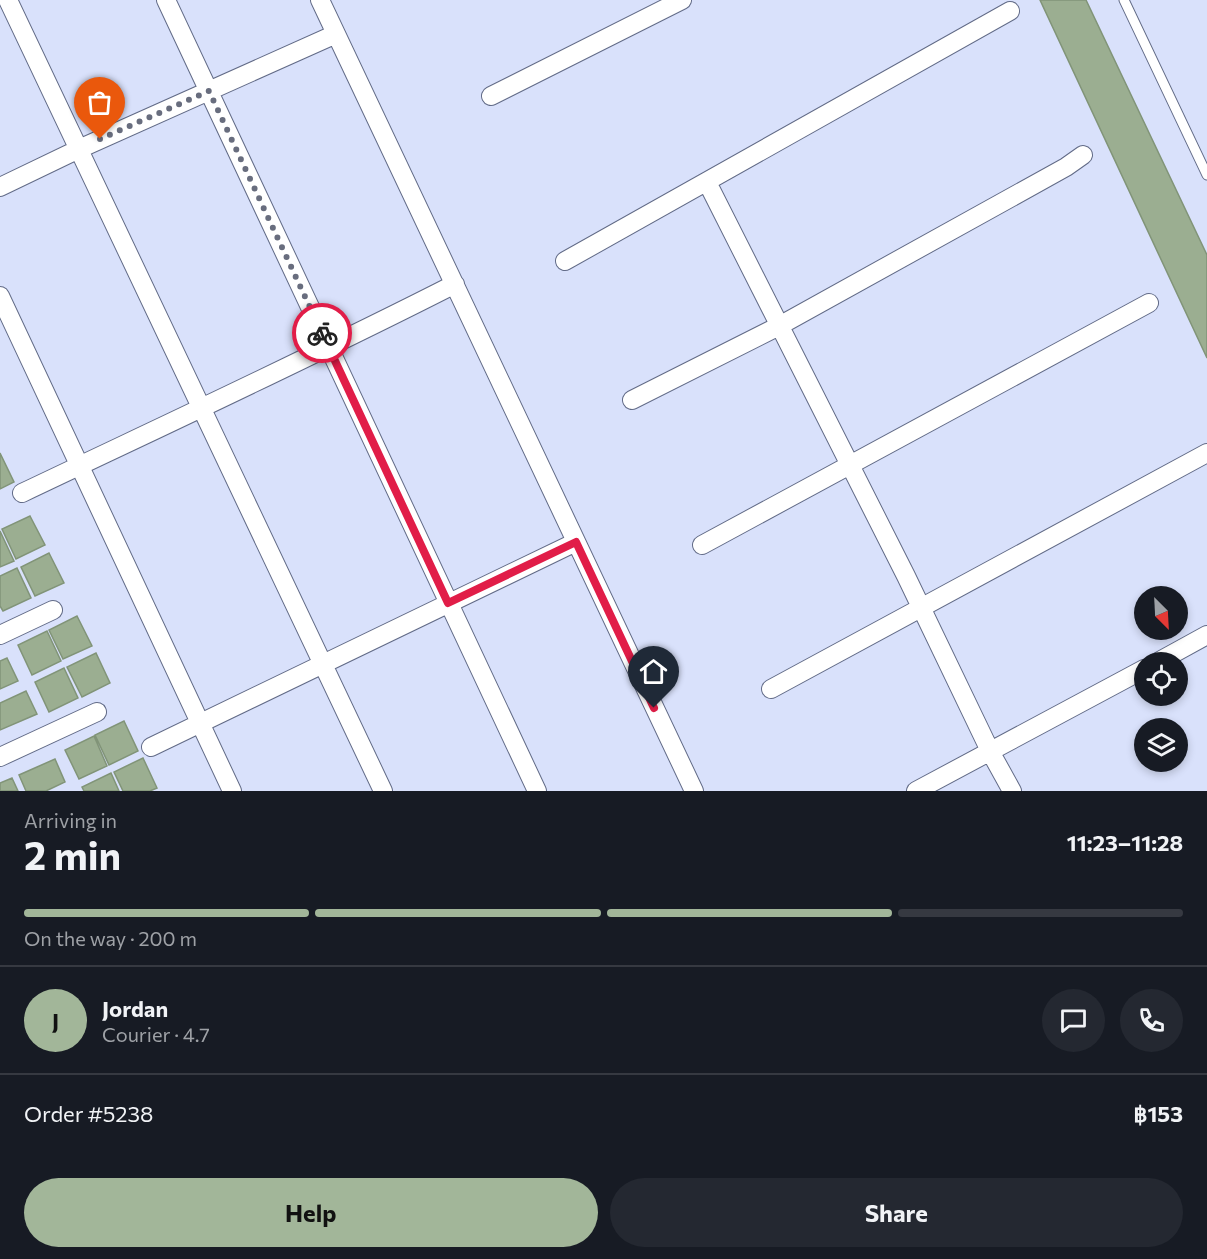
<!DOCTYPE html>
<meta charset="utf-8">
<style>
:root{--surface:#171b24;--page:#242831;--text:#f1f3f6;--muted:#9ea1a6;--line:#363941;--accent:#a2b699}
body{margin:0;font-family:Commissioner,sans-serif;background:var(--page);color:var(--text);height:100vh;display:flex;flex-direction:column;font-size:22px;white-space:nowrap}
*{box-sizing:border-box;margin:0}
p{font-size:20px;color:var(--muted)}
.icon{flex:none;width:33px;height:33px;fill:none;stroke:currentColor;stroke-width:2;stroke-linecap:round;stroke-linejoin:round}
.map{position:relative;height:791px;overflow:hidden}
.panel{display:flex;flex-direction:column;background:var(--surface);flex:1}
.panel>*{flex:none}
.needle{width:39px;rotate:156deg}
.buttons{position:absolute;left:1134px;top:586px;display:grid;gap:12px}
.buttons a{display:grid;place-items:center;width:54px;height:54px;border-radius:50%;background:var(--surface);box-shadow:0 3px 9px #0003;font-size:30px}
.pin{position:absolute;display:grid;place-items:center;width:51px;height:51px;color:#fff;margin:-62px -26px;border-radius:50% 50% 50% 0;rotate:-45deg;box-shadow:0 0 6px #0007}
.pin .icon{rotate:45deg}
.courier{position:absolute;display:grid;place-items:center;width:60px;height:60px;margin:-30px;border:4px solid #e11d48;border-radius:50%;background:#fff;color:#222;box-shadow:0 2px 8px #0007}
.overview em{font-style:normal;font-weight:700}
.overview div{display:flex;flex-direction:column-reverse}
.overview{display:flex;align-items:center;justify-content:space-between;height:102px;padding:0 24px}
h1{font-size:39px;font-weight:700;line-height:45px}
.bar{display:grid;grid-template-columns:repeat(4,1fr);gap:9px 6px;align-content:center;height:72px;padding:0 24px}
.bar i{height:8px;border-radius:4px;background:var(--line)}
.bar .active{background:var(--accent)}
.bar p{grid-column:span 4}
.line{display:flex;align-items:center;gap:15px;padding:0 24px;border-top:2px solid var(--line)}
.line div{flex:1}
.round{display:grid;place-items:center;flex:none;width:63px;height:63px;border-radius:32px;background:var(--page)}
.button{display:flex;gap:12px;margin-top:auto;padding:12px 24px}
.button a{flex:1;height:69px;border-radius:36px;background:var(--accent);color:#111;font-size:24px;font-weight:700;line-height:69px;text-align:center}
.button a+a{background:var(--page);color:var(--text)}
.map>svg:first-child{display:block}
.building{fill:#9bae91;stroke:#819478;stroke-width:1.5}
.lines{fill:none;stroke-linecap:round;stroke-linejoin:round}
.service-casing{stroke:#626b87;stroke-width:11}
.minor-casing{stroke:#626b87;stroke-width:20}
.service{stroke:#fff;stroke-width:9}
.minor{stroke:#fff;stroke-width:18}
.done{stroke:#686d7e;stroke-width:6;stroke-dasharray:0 10.8}
.route{stroke:#e11d48;stroke-width:8}
</style>
<div class="map">
<svg width="1207" height="791" viewBox="0 0 1207 791">
<rect width="100%" height="100%" fill="#d9e1fb"/>
<path class="building" d="M1040,0h46l121,255v103z
M0,453l14,29 -14,7z
M30,516l15,29 -29,14 -14,-30z
M0,531l14,30 -14,6z
M49,553l15,30 -29,13 -14,-29z
M17,568l14,30 -28,13 -3,-5v-30z
M77,616l15,30 -29,13 -14,-29z
M47,631l14,30 -29,14 -14,-30z
M96,653l14,30 -28,14 -15,-30z
M7,658l11,23 -18,8v-28z
M64,668l14,30 -29,14 -14,-30z
M26,691l11,23 -37,16v-27z
M124,721l14,30 -29,14 -14,-30z
M94,736l13,30 -28,13 -14,-29z
M143,758l14,30 -7,3h-27l-9,-19z
M55,759l10,23 -19,9h-20l-7,-16z
M111,773l8,18h-35l-2,-4z
M12,778l6,13h-18v-8z"/>
<g class="lines">
<g class="service-casing">
<path id="service" d="M1124,0l83,175"/>
</g>
<g class="minor-casing">
<path id="minor" d="M8,0l375,791
M166,0l371,791
M320,0l374,791
M491,96l191,-96
M707,182l199,394 85,177 21,38
M0,187l79,-38 257,-115
M565,261l445,-250
M0,296l232,495
M632,400l147,-74 287,-159 17,-12
M22,493c145,-69 290,-136 433,-209
M702,545l447,-242
M0,635l53,-25
M1156,663l51,-28
M771,689l436,-236
M151,747l425,-205
M0,757l97,-45
M916,791l228,-122"/>
</g>
<use href="#service" class="service"/>
<use href="#minor" class="minor"/>
</g>
<g class="lines">
<path class="done" d="M100,139l109,-48 113,242"/>
<path class="route" d="M322,333l126,270 128,-61 78,166"/>
</g>
</svg>
<div class="buttons">
<a><svg class="needle" viewBox="-14 -14 28 28"><path d="M0-13l5 13h-10z" fill="#e53935"/><path d="M0 13l5-13h-10z" fill="#9ea1a6"/></svg></a>
<a><svg class="icon" aria-label="locate" viewBox="0 0 24 24"><circle cx="12" cy="12" r="6"/><path d="M12 2v4M12 18v4M2 12h4M18 12h4"/></svg></a>
<a><svg class="icon" aria-label="layers" viewBox="0 0 24 24"><path d="M12 4l9 5-9 5-9-5zM3 14l9 5 9-5"/></svg></a>
</div>
<div class="pin" style="left:100px;top:139px;background:#ea580c"><svg class="icon" aria-label="bag" viewBox="0 0 24 24"><path d="M5 8h14l-1 12H6zM9 8a3 3 0 0 1 6 0"/></svg></div>
<div class="pin" style="left:654px;top:708px;background:#1f2937"><svg class="icon" aria-label="home" viewBox="0 0 24 24"><path d="M3 11l9-7 9 7M6 9v11h12V9"/></svg></div>
<div class="courier" style="left:322px;top:333px"><svg class="icon" aria-label="bike" viewBox="0 0 24 24"><circle cx="6" cy="16" r="4"/><circle cx="18" cy="16" r="4"/><path d="M6 16l4-8h5l3 8M10 8l3 8H6M13 5h3"/></svg></div>
</div>
<section class="panel">
<div class="overview"><div><h1>2 min</h1><p>Arriving in</p></div><em>11:23–11:28</em></div>
<div class="bar"><i class="active"></i><i class="active"></i><i class="active"></i><i></i><p>On the way · 200 m</p></div>
<div class="line" style="height:108px"><b class="round" style="background:var(--accent);color:#111">J</b><div><b>Jordan</b><p>Courier · 4.7</p></div><a class="round"><svg class="icon" aria-label="chat" viewBox="0 0 24 24"><path d="M4 5h16v11H9l-5 4z"/></svg></a><a class="round"><svg class="icon" aria-label="phone" viewBox="0 0 24 24"><path d="M5 4h4l2 5-3 2q2 4 5 5l2-3 5 2v4C11 20 4 13 5 4z"/></svg></a></div>
<div class="line" style="height:78px"><div>Order #5238</div><b>฿153</b></div>
<div class="button"><a>Help</a><a>Share</a></div>
</section>
